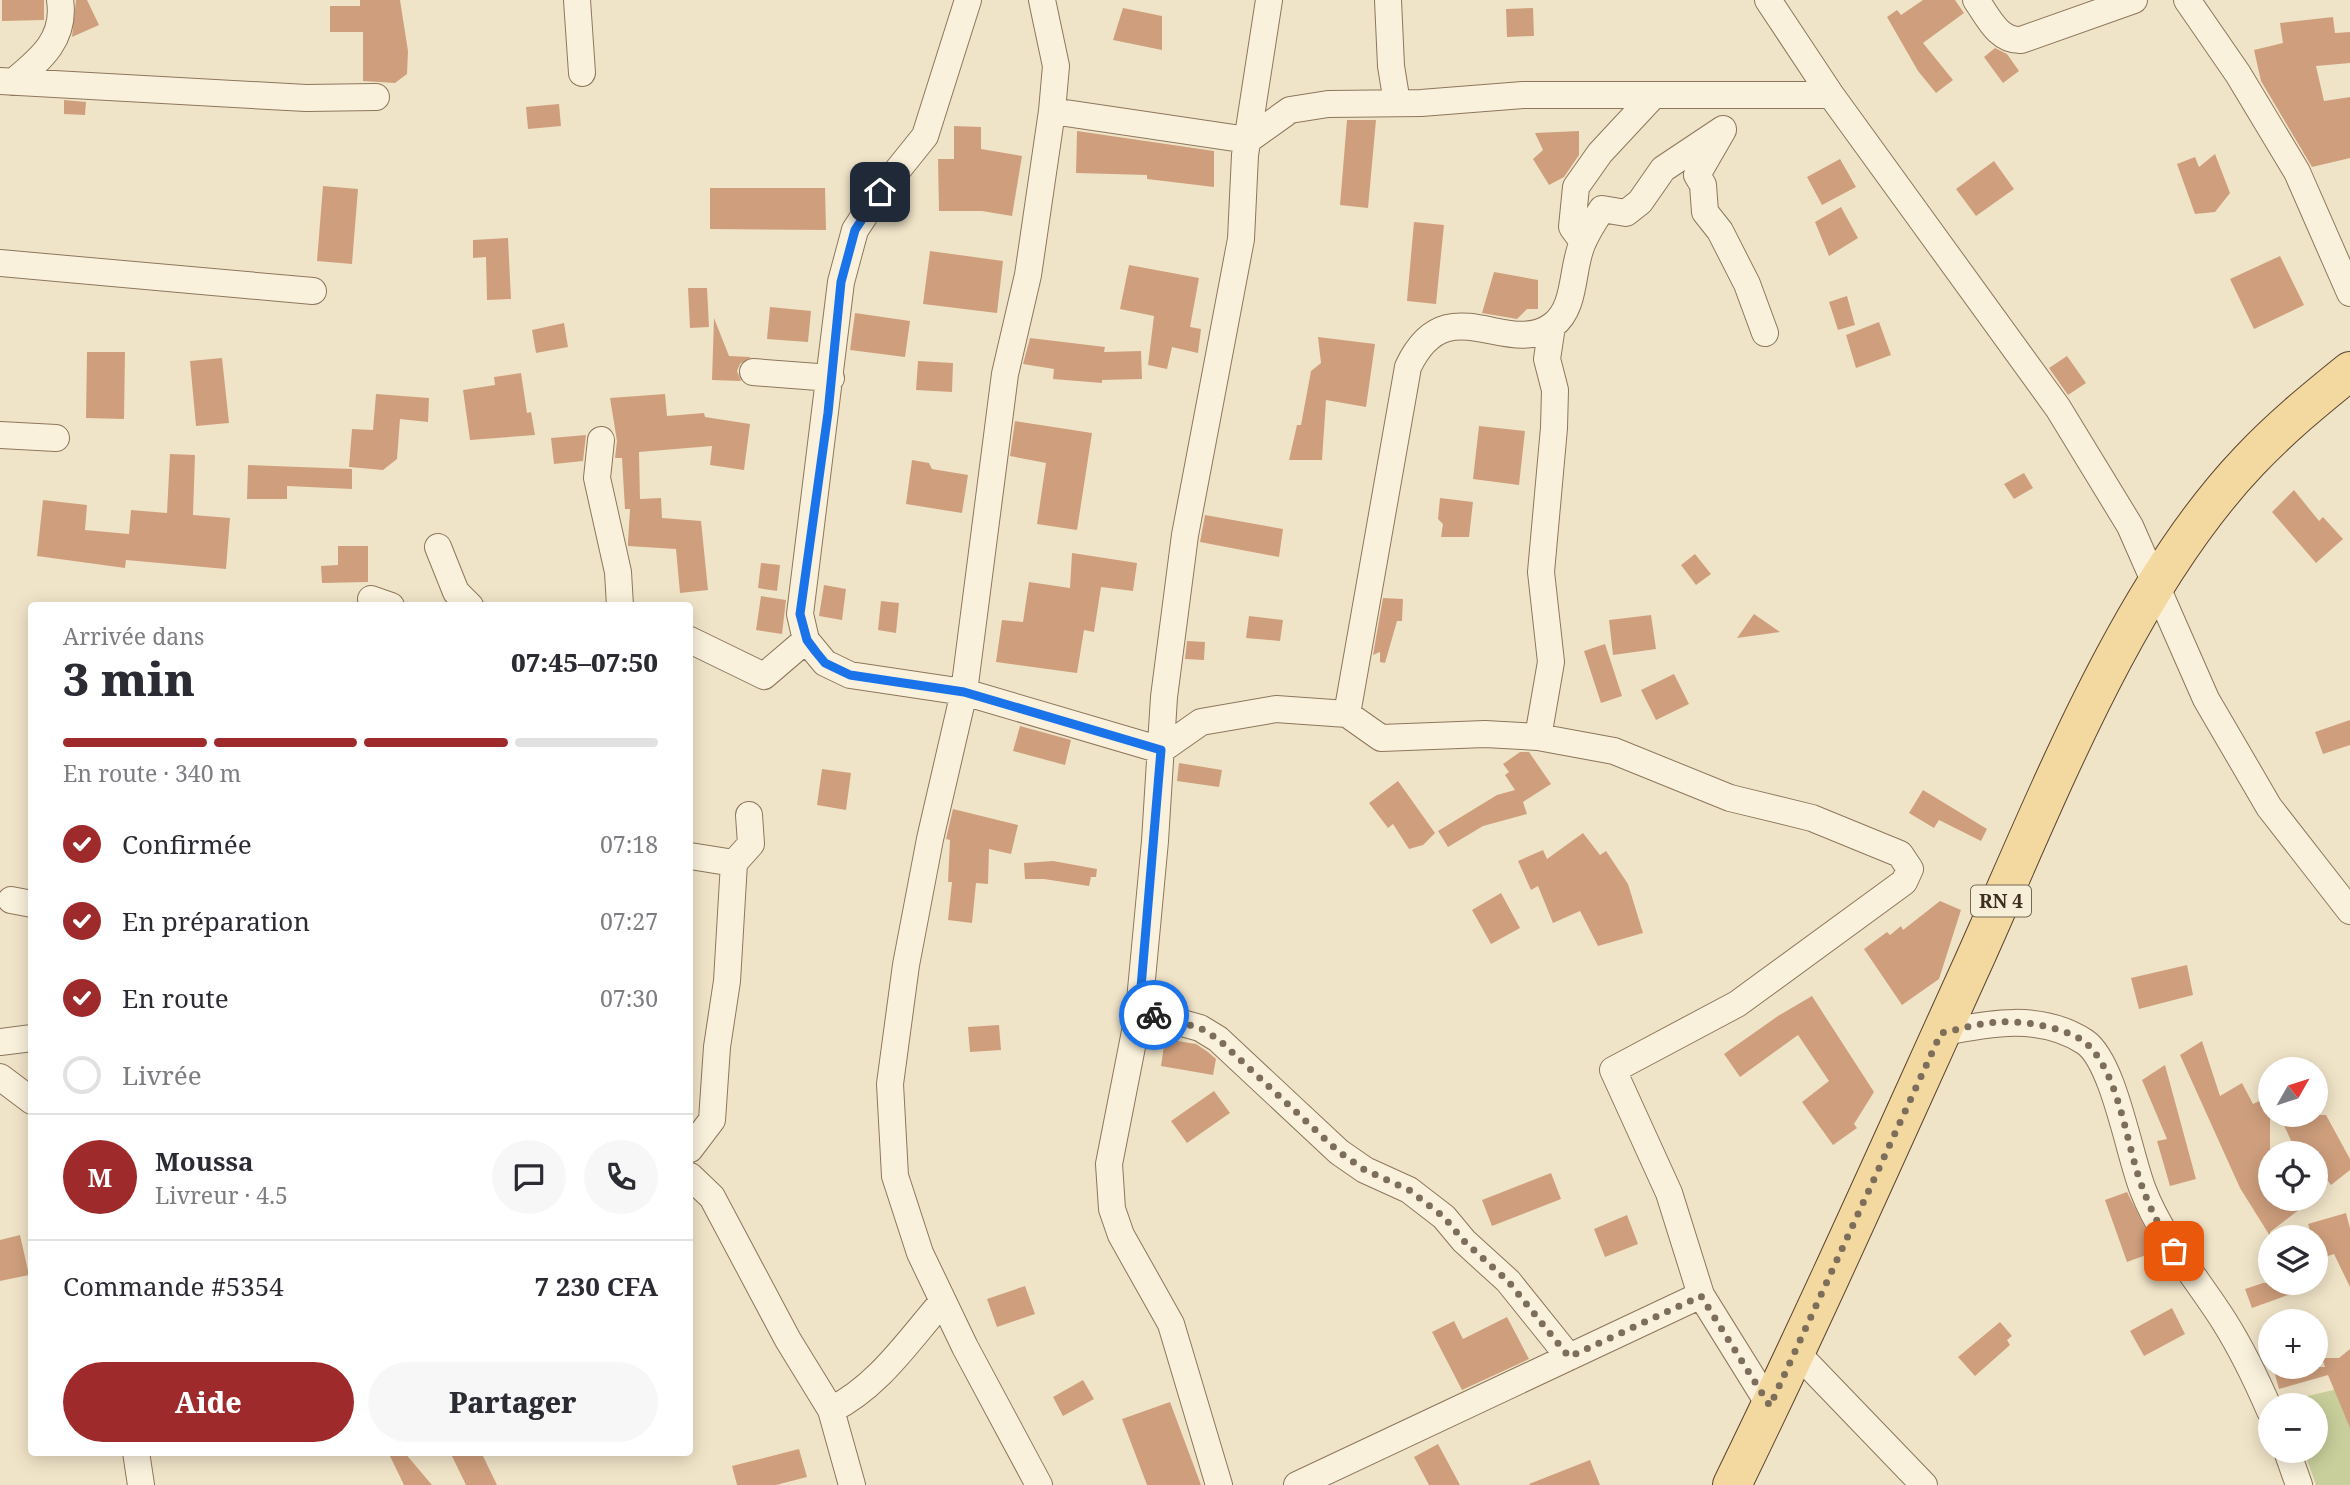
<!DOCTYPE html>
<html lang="fr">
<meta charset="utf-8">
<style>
:root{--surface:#fff;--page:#f7f7f7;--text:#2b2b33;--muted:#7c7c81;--line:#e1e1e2;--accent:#9e2a2b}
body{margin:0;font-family:"Noto Serif",serif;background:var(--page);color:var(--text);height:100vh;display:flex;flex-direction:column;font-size:26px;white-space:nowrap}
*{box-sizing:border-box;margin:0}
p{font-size:23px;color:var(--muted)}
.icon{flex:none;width:38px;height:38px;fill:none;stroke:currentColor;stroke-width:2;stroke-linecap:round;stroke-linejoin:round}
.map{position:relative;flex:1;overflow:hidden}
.details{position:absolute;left:28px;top:602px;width:665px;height:854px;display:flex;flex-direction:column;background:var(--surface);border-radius:7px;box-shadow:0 4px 18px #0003}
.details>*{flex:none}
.needle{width:46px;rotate:51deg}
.fabs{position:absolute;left:2258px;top:1057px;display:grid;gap:14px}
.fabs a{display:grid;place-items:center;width:70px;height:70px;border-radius:50%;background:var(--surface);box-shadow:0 4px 18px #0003;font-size:35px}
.pin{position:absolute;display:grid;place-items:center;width:60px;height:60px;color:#fff;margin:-30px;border-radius:14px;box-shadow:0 4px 10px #0006}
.courier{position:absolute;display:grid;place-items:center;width:70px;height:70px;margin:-35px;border:5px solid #1a73e8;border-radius:50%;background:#fff;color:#222;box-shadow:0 2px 9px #0007}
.summary em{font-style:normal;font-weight:800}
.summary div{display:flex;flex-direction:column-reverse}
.summary{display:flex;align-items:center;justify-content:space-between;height:119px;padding:0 35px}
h1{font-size:46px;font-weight:800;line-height:52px}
.bar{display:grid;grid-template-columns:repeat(4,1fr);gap:10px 7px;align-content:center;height:84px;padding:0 35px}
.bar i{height:9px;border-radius:5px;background:var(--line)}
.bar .active{background:var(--accent)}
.bar p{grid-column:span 4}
.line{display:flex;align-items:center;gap:18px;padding:0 35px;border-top:2px solid var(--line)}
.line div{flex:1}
.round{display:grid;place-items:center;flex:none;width:74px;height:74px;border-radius:37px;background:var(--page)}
ol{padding:0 35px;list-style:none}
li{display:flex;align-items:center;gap:21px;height:77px}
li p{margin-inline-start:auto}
li .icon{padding:7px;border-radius:50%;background:var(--accent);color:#fff;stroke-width:4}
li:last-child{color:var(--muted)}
li i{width:38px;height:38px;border:4px solid var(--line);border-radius:50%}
.action{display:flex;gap:14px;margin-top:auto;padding:14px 35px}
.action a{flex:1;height:80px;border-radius:42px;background:var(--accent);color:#fff;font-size:28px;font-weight:800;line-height:80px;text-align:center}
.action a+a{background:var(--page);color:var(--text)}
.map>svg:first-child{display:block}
.green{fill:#c9cf9b}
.building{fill:#cf9f7d}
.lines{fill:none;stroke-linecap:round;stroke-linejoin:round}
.street-casing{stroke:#8d765c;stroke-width:28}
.primary-casing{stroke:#5b4430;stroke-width:40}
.street{stroke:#faf1dc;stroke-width:26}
.primary{stroke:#f3d9a0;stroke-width:38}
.done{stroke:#7c6e5b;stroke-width:7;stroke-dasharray:0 12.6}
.route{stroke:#1a73e8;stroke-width:9}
.labels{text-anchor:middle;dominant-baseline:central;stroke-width:5;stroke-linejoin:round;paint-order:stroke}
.shield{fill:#f7eed8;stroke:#756857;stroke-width:2}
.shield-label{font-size:19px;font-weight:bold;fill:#3d2e20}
</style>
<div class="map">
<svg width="2350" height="1485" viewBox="0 0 2350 1485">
<rect width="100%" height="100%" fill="#f0e4c8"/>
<path class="green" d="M2350,1386v99h-34l-12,-34h11v-46h-27l-1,-4z"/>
<path class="building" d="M2,0h42v20l-42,1z
M76,0h11l12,25 -27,12z
M360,0h40l8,51 -1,23 -12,9 -32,-2v-49h-33v-26h30z
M1923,0h32l9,13 -41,30 30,37 -17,13 -18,-22 -31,-54 10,-7 4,5z
M1123,8l39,8v34l-49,-10z
M1533,8l1,28 -27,1 -1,-28z
M2333,17l2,16 15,-1v31l-34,3 8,35 26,-4v61l-38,9 -51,-86 -7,-31 29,-7 -3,-20z
M1995,48l12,6 12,17 -16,12 -19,-26z
M64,100l22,2 -1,13 -21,-1z
M559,104l2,22 -33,3 -2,-22z
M1347,120h29l-8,88 -28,-3z
M954,126l27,1v22l41,7 -10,60 -30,-5h-43l-1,-52h16z
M1077,131l137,20v36l-67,-8v-4l-71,-2z
M1579,131v24l-15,22 -15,8 -16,-26 10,-9 -8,-17z
M2215,154l15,39 -15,19 -20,2 -18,-50 18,-7 4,10z
M1840,159l16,28 -34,18 -15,-28z
M1994,161l20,28 -38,27 -20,-27z
M323,186l35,3 -6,75 -35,-3z
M710,188h115l1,42 -116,-1z
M1841,207l17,31 -29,18 -14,-34z
M1414,222l30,3 -8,79 -29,-3z
M508,238l3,61 -24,1 -1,-43 -13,1v-18z
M930,251l73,10 -6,52 -74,-9z
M2280,256l24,49 -50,24 -24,-50z
M1129,265l70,13 -9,49 11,2 -3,24 -26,-6 -5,22 -19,-4 6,-49 -34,-7z
M1494,272l44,8v29h-11l-10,10 -35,-6z
M688,288h19l2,39 -19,1z
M1847,296l8,29 -17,5 -9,-28z
M770,307l41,4 -3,31 -41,-3z
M855,313l55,8 -5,36 -55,-7z
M714,318l15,38 22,1 -11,7 -3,7 4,10 -29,-1z
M1879,322l12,33 -35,13 -10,-33z
M564,323l4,24 -32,6 -4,-23z
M1318,337l57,7 -9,63 -40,-7 -4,60h-33l8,-35h4l10,-54 10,-8z
M1030,338l75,9 -1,5 37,-1 1,28 -40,1v3l-49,-4 1,-10 -31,-5z
M87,352h38l-1,67 -38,-1z
M2067,356l19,27 -18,12 -19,-27z
M222,358l7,65 -33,3 -6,-65z
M918,361l35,2 -1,29 -36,-2z
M521,373l6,40 4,-1 4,23 -65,5 -7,-50 32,-5 -1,-8z
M376,394l53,4 -1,24 -28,-3 -3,40 -14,11 -34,-3 3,-38 21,1z
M665,394l2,22 37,-3 1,4 45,7 -6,46 -34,-5 2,-19 -73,6 1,47 21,-1 1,20 39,3 7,69 -28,3 -4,-44 -48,-3v-4l2,-33h-5l-3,-51h-7l2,-17 -7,-43z
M1015,421l77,12 -15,97 -40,-6 9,-61 -36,-7z
M1479,426l46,5 -6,54 -46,-6z
M586,435l-3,26 -29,3 -3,-26z
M170,454l25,1 -2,60 37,3 -4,51 -100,-9 -1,8 -88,-12 6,-56 44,5 -2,25 44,4 2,-24 36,3z
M912,460l17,3 3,6 36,6 -6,38 -56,-9z
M248,465l104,4v20l-65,-3v13h-40z
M2024,473l9,15 -19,11 -10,-15z
M2294,490l25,31 4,-4 20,22 -27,24 -44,-51z
M1440,498l33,4 -4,35h-28l2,-13 -5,-5z
M1205,515l78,14 -4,28 -79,-15z
M338,546h30v36l-46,1 -1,-17 17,-1z
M1072,553l65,10 -4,28 -32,-4 -7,45 -10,-2 -7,43 -81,-11 6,-42 21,2 6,-40 41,6z
M1695,554l16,20 -15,11 -15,-20z
M761,563l19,2 -3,26 -19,-3z
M824,585l22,4 -4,31 -23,-4z
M761,596l25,4 -4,34 -26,-4z
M1383,598l20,1 -1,22h-5l-12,42 -5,-1v-10l-7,3z
M881,601l18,2 -3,30 -18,-3z
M1754,614l26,18 -43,6z
M1651,615l5,34 -43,6 -4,-35z
M1249,616l34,4 -3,21 -34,-3z
M1187,641l18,1 -1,18 -19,-1z
M1605,644l17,52 -21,7 -17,-52z
M1674,674l15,30 -33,16 -15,-30z
M2350,720v25l-27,9 -8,-22z
M1020,726l51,14 -6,25 -52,-14z
M1520,752h9l22,32 -28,18 4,12 -44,12 -35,21 -10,-16 59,-36 18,-5 -10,-15 4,-3 -6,-8z
M1179,763l43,7 -3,17 -42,-6z
M822,769l29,4 -5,37 -29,-5z
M1398,781l37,52 -12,12 -14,4 -16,-25 -5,4 -19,-25z
M1923,790l64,39 -6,12 -42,-21 -5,8 -25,-15z
M953,809l65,16 -7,29 -22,-5 -1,35 -12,-1 -4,40 -24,-3 4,-38h-4l2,-42 -4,-1z
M1583,833l17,22 6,-4 22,33 15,49 -45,13 -18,-35 -27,12 -15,-37 -7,4 -13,-29 25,-11 4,9z
M1053,861l44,8 -1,8h-5l-2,9 -45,-7h-19l-1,-16z
M1501,893l19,35 -29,16 -19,-34z
M1940,901l21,9 -22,69 -37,26 -38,-56 23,-17 3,3 11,-9 2,4z
M2187,965l6,30 -54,14 -8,-31z
M1812,996l62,96 -20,32 3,4 -24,17 -31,-43 27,-21 -31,-46 -58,42 -16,-23 54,-38z
M999,1025l2,25 -31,2 -2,-25z
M1165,1039l31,5 12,8 8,7 -3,16 -52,-9z
M2202,1041l18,55 22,-13 11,21 17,-8v103h43l-43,33v4l-30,-48 -60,-133z
M2165,1065l31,114 -26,7 -13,-45 10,-2 -25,-59z
M1214,1091l16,22 -43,30 -16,-22z
M2279,1115h47l24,44v11l-19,15 -16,-21v-11h-18z
M1551,1173l10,26 -69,27 -10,-26z
M2127,1192l30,59 -30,11 -22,-62z
M2346,1213l4,15v59l-16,-33 -15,5 -4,-22h-3l-4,-13z
M1627,1215l11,29 -33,13 -11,-28z
M20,1235l9,40 -29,6v-41z
M2263,1283h53v2l-64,23 -7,-19z
M1025,1286l10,28 -38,13 -10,-28z
M2172,1308l13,26 -41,22 -14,-25z
M1507,1317l22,42 -67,31 -30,-58 22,-11 9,18z
M2000,1322l12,14 -5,4 3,5 -35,31 -17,-19z
M2350,1349v79l-22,-53 -49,14 -6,-22h52l-3,-9h17z
M1083,1380l11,19 -31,17 -10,-19z
M1170,1402l31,83h-54l-25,-66z
M1438,1444l22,41h-31l-15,-28z
M799,1449l8,28 -31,8h-39l-5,-19z
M388,1452h16l28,33h-28z
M450,1452h31l16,33h-31z
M1590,1460l10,25h-70l-1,-1z"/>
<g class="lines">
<g class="street-casing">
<path id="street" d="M577,0l5,73
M968,0l-43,136 -45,56 -25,38 -14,52 -41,332 6,26 19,23 25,12 114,17 197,58 40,-28 75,-13 71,5 34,24 104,-4 53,3 76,14 116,47 82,20 88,36 10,15 -6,13 -167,122 -124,66 56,123 32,102 69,111
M1388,0l3,66 6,37
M1768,0l63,95 227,313 72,118 76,173 63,108 81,104
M1976,0c12,17 22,41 45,40l113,-40
M2187,0l51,74 59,98 53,121
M0,81l306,17 70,-1
M13,82c28,-23 53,-43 47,-82
M1052,111l196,29 42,-30 38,-6 93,-1 102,-8h308
M1723,130l-26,45 6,10 2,27 15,19 27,53 18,49
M1583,242l-11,-15 4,-40 24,-34 54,-58
M0,263l313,28
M753,372l78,6
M0,435l56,3
M601,440l-4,38 21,94 2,34
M438,547l18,45 14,14
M371,599l20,7
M690,640l74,36 42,-36
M1347,714l61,-347c39,-83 99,-7 145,-42 24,-18 18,-58 30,-83 5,-12 12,-22 19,-33l24,4 14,-11 23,-33 60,-40
M1538,737l13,-75 -10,-90 13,-144 1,-38 -8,-31 5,-33
M690,856l44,7 -7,118 -10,66 -5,73 -22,29
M734,863l17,-19 -2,-29
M11,900l21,4
M1139,1011l61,17 18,11 121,113 26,18 44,20 35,27 20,24 44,40 61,76
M1941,1033c48,-10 100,-20 144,9 29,20 44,113 58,148 19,49 53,87 81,131 17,27 33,60 46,90
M0,1042l32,-4
M0,1077l32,24
M690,1176l22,21 76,143 43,70 21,75
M1795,1351l129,134
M831,1410c47,-23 78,-70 112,-109
M2287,1451l12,34
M136,1452l5,33
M1039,1485l-74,-138 -45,-94 -25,-77 -5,-92 16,-119 24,-126 34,-147 41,-318 23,-99 24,-164 4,-45 -14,-66
M1219,1485l-48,-161 -50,-89 -9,-26 -3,-45 30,-153 16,-170 9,-144 21,-162 56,-296 4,-84 24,-155
M1297,1485l404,-190"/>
</g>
<g class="primary-casing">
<path id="primary" d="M1732,1485c84,-172 162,-348 241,-522 73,-162 153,-373 276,-502 31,-33 65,-61 101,-90"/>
</g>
<use href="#street" class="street"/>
<use href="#primary" class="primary"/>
</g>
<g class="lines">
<path class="done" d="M1154,1015l46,13 18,11 121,113 26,18 44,20 35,27 20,24 44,40 61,76 132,-61 69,110 171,-373c19,-4 38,-10 57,-11 24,-2 75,6 91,24 32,33 37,100 54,143 8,22 19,42 31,62"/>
<path class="route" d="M880,192l-25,38 -14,52 -13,131 -28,201 7,26 9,12 9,11 25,12 114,17 197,58 -22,261 15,4"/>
</g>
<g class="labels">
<rect class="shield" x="1971" y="885.5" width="60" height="31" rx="5"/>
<g class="shield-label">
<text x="2001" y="901">RN 4</text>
</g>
</g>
</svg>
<div class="fabs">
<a><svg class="needle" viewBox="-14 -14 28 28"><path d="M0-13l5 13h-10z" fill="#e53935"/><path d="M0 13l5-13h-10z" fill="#7c7c81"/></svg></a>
<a><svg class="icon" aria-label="locate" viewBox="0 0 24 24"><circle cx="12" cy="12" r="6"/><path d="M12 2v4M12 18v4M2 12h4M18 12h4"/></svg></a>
<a><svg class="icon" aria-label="layers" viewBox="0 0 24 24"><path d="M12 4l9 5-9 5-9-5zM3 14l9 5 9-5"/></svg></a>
<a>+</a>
<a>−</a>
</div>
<div class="pin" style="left:2174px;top:1251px;background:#ea580c"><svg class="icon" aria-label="bag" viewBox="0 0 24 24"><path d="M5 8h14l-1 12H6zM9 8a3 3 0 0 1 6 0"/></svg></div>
<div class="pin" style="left:880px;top:192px;background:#1f2937"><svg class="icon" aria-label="home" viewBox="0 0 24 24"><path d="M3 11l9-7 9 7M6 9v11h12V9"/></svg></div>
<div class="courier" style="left:1154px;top:1015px"><svg class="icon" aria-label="bike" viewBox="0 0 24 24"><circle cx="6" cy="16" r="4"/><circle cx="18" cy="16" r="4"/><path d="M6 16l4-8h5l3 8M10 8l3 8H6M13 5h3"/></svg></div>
<section class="details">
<div class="summary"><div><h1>3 min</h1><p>Arrivée dans</p></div><em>07:45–07:50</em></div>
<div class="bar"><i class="active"></i><i class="active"></i><i class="active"></i><i></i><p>En route · 340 m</p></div>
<ol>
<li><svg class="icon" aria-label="check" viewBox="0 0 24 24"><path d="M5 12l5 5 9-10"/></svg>Confirmée<p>07:18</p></li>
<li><svg class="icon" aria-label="check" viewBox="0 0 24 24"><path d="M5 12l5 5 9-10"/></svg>En préparation<p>07:27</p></li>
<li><svg class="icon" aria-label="check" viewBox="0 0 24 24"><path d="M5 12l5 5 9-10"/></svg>En route<p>07:30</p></li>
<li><i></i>Livrée</li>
</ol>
<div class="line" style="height:126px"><b class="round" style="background:var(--accent);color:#fff">M</b><div><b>Moussa</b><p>Livreur · 4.5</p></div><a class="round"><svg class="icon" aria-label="chat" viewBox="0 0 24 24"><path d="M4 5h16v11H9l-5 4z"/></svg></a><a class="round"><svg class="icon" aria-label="phone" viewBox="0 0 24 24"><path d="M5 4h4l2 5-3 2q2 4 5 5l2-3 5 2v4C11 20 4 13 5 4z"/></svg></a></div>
<div class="line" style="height:91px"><div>Commande #5354</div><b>7 230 CFA</b></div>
<div class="action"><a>Aide</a><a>Partager</a></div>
</section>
</div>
